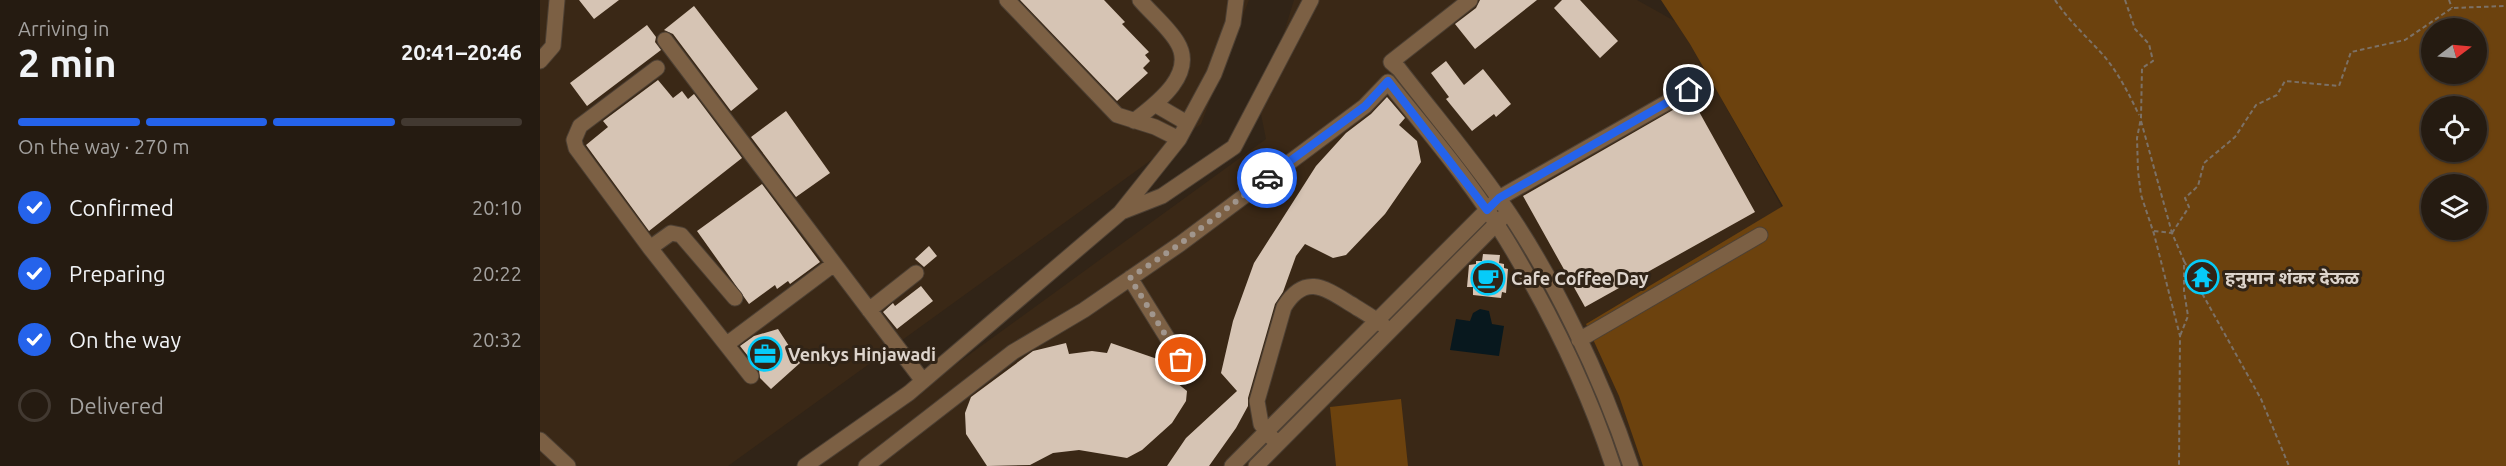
<!DOCTYPE html>
<meta charset="utf-8">
<style>
:root{--surface:#251b11;--page:#2d241a;--text:#f1f3f6;--muted:#a3a19f;--line:#423931;--accent:#2563eb}
body{margin:0;font-family:Ubuntu,"Noto Sans Devanagari",sans-serif;background:var(--page);color:var(--text);height:100vh;display:flex;flex-direction:column;font-size:22px;white-space:nowrap}
*{box-sizing:border-box;margin:0}
p{font-size:20px;color:var(--muted)}
.icon{flex:none;width:33px;height:33px;fill:none;stroke:currentColor;stroke-width:2;stroke-linecap:round;stroke-linejoin:round}
.map{position:relative;flex:1;overflow:hidden}
.panel{display:flex;flex-direction:column;background:var(--surface);width:540px}
.panel>*{flex:none}
.needle{width:39px;rotate:74deg}
.controls{position:absolute;left:1881px;top:18px;display:grid;gap:12px}
.controls a{display:grid;place-items:center;width:66px;height:66px;border-radius:50%;background:var(--surface);box-shadow:0 2px 4px #0004,0 0 0 2px var(--line);font-size:30px}
.pin{position:absolute;display:grid;place-items:center;width:51px;height:51px;color:#fff;margin:-26px;border:3px solid #fff;border-radius:50%;box-shadow:0 2px 6px #0007}
.courier{position:absolute;display:grid;place-items:center;width:60px;height:60px;margin:-30px;border:4px solid #2563eb;border-radius:50%;background:#fff;color:#222;box-shadow:0 2px 8px #0007}
.head em{font-style:normal;font-weight:700}
.head div{display:flex;flex-direction:column-reverse}
.head{display:flex;align-items:center;justify-content:space-between;height:102px;padding:0 18px}
h1{font-size:39px;font-weight:700;line-height:45px}
.bar{display:grid;grid-template-columns:repeat(4,1fr);gap:9px 6px;align-content:center;height:72px;padding:0 18px}
.bar i{height:8px;border-radius:4px;background:var(--line)}
.bar .selected{background:var(--accent)}
.bar p{grid-column:span 4}
ol{padding:0 18px;list-style:none}
li{display:flex;align-items:center;gap:18px;height:66px}
li p{margin-inline-start:auto}
li .icon{padding:6px;border-radius:50%;background:var(--accent);color:#fff;stroke-width:4}
li:last-child{color:var(--muted)}
li i{width:33px;height:33px;border:3px solid var(--line);border-radius:50%}
main{display:flex;flex:1;min-height:0}
.map>svg:first-child{display:block}
.built{fill:#3a2816}
.green{fill:#6c420e;fill-rule:evenodd}
.water{fill:#08181e}
.building{fill:#d6c4b4}
.lines{fill:none;stroke-linecap:round;stroke-linejoin:round}
.minor-casing{stroke:#4d4034;stroke-width:17}
.path{stroke:#7c7166;stroke-width:2;stroke-dasharray:4.5 3;stroke-linecap:butt}
.minor{stroke:#7c6044;stroke-width:15}
.done{stroke:#a1968d;stroke-width:6;stroke-dasharray:0 10.8}
.route{stroke:#2563eb;stroke-width:8}
.labels{text-anchor:middle;dominant-baseline:central;stroke-width:6;stroke-linejoin:round;paint-order:stroke}
.poi-label{font-size:18px;font-weight:bold;fill:#ddd4cc;stroke:#312417;text-anchor:start}
</style>
<main>
<section class="panel">
<div class="head"><div><h1>2 min</h1><p>Arriving in</p></div><em>20:41–20:46</em></div>
<div class="bar"><i class="selected"></i><i class="selected"></i><i class="selected"></i><i></i><p>On the way · 270 m</p></div>
<ol>
<li><svg class="icon" aria-label="check" viewBox="0 0 24 24"><path d="M5 12l5 5 9-10"/></svg>Confirmed<p>20:10</p></li>
<li><svg class="icon" aria-label="check" viewBox="0 0 24 24"><path d="M5 12l5 5 9-10"/></svg>Preparing<p>20:22</p></li>
<li><svg class="icon" aria-label="check" viewBox="0 0 24 24"><path d="M5 12l5 5 9-10"/></svg>On the way<p>20:32</p></li>
<li><i></i>Delivered</li>
</ol>
</section>
<div class="map">
<svg width="1966" height="466" viewBox="0 0 1966 466">
<rect width="100%" height="100%" fill="#312417"/>
<path class="built" d="M0,0h709l-48,124 -473,342h-188z
M754,0h343l43,24 164,295 69,147h-1097l450,-327 -6,-30z"/>
<path class="green" d="M1121,0h845v466h-863l-24,-70 -33,-72 197,-118 -93,-162zM1892,28h44v46h-44zM1892,106h44v46h-44zM1892,184h44v46h-44z
M861,399l7,67h-72l-6,-59z"/>
<path class="water" d="M940,309l9,2 3,13 12,2 -5,30 -49,-6 6,-31 14,2 3,-8z"/>
<path class="building" d="M39,0h40l-25,19z
M480,0h84l21,22 -3,2 27,28 -4,3 5,6 -7,7 5,5 -31,28z
M940,0h57l-62,49 -20,-25 21,-16z
M1022,0h18l38,41 -18,17 -46,-50z
M154,6l64,83 -27,22 -58,-77 -9,-4z
M107,25l9,12 -1,5 6,8 -74,56 -17,-23z
M906,61l18,24 19,-16 28,35 -15,13 -2,-3 -22,17 -26,-32 3,-2 -18,-24z
M118,80l15,18 9,-7 6,8 6,-5 48,64 -93,73 -63,-86 22,-18 -5,-6z
M847,97l18,21 -6,7 18,16 4,21 -36,52 -39,41 -13,3 -28,-14 -9,12 -13,36 -8,12 -27,94v8l-12,22 -27,38h-42l19,-28 51,-47 -16,-18 12,-52 21,-58 62,-97 30,-33 25,-19z
M1152,99l63,113 -170,95 -62,-111z
M246,111l44,62 -34,24 -45,-60z
M222,184l58,78 -30,22 -2,-3 -11,8 -2,-4 -26,19 -52,-73z
M389,246l8,10 -13,11 -9,-8z
M943,254l17,1 -1,8 5,1v4l4,1 -2,24 -4,-1 -1,6 -28,-3v-8h-6l2,-22 7,-1v-3h6z
M381,286l12,15 -36,28 -14,-17 10,-9 2,3z
M238,329l22,34 -29,26 -11,-11 -1,-8 -19,-24 14,-10z
M526,343l3,11 23,-3 15,2 4,-10 55,19 -3,10 24,19 -1,10 -14,22 -30,27 -15,8 -48,-8 -26,3 -23,12 -43,1 -21,-32 -1,-21 6,-16 62,-46z"/>
<g class="lines">
<g class="minor-casing">
<path id="minor" d="M467,0l110,115 38,12 24,12
M930,0l-79,62 8,7c34,44 70,86 101,131 53,75 102,179 131,266
M125,40l258,341
M0,61l13,-15 4,-46
M117,68l-77,58 -6,14 2,8 74,100 101,128
M616,105l31,18
M594,121c22,-17 63,-47 43,-79 -9,-15 -26,-29 -37,-42
M581,212l41,-16 72,-49 77,-147
M110,248l21,-15 10,2 54,63
M590,278l51,82
M329,310l47,-37
M1039,340l181,-105
M187,344l107,-80
M732,438l-11,-14 -4,-23 27,-94c21,-34 41,-19 67,-3 11,7 22,13 32,21
M0,440l28,26
M265,466l104,-73 211,-180 59,-74 35,-65 19,-51 3,-23
M326,466l147,-114 71,-42 96,-66 185,-138 23,-24c41,51 84,101 118,157 43,71 81,148 107,227
M692,466l267,-268 190,-108
M716,466l246,-248"/>
</g>
<path class="path" d="M1515,0c14,21 32,37 49,56 15,18 25,38 35,59
M1585,0l10,29 14,15 4,17 -11,7 -1,50 -4,20 1,33 3,24 13,39 26,102 -1,130
M1909,0l3,8
M1601,121l31,112
M1614,231l18,2 12,28v30l4,25 -8,20
M1632,233l17,-26 -4,-9 13,-12 6,-23 31,-26 21,-32 21,-10 8,-14 54,5 12,-34 54,-12 47,-32 54,-2
M1644,261l77,138 28,67"/>
<use href="#minor" class="minor"/>
</g>
<g class="lines">
<path class="done" d="M641,360l-51,-82 50,-34 87,-66"/>
<path class="route" d="M727,178l98,-72 23,-25 99,129 12,-12 190,-108"/>
</g>
<defs>
<g id="temple-ring" transform="scale(1.725)"><circle r="9.5" fill="#312417" stroke="#06cbf9" stroke-width="1.5"/><path d="M0-6L5-2H3V0L6.5 2.5H4V6H1.5V3h-3V6H-4V2.5H-6.5L-3 0V-2H-5Z" fill="#06cbf9"/></g>
<g id="cafe-ring" transform="scale(1.725)"><circle r="9.5" fill="#312417" stroke="#06cbf9" stroke-width="1.5"/><path d="M-5.5-4.5H6V0H3Q3 3.5 0 3.5H-2.5Q-5.5 3.5-5.5 0ZM3-3.2v2h1.7v-2ZM-6 4.5H4V6H-6Z" fill="#06cbf9"/></g>
<g id="office-ring" transform="scale(1.725)"><circle r="9.5" fill="#312417" stroke="#06cbf9" stroke-width="1.5"/><path d="M-6-3h4V-5.5h4V-3h4V5H-6ZM-1-4.5V-3h2v-1.5ZM-6 0V1H6V0Z" fill="#06cbf9"/></g>
</defs>
<g fill-rule="evenodd">
<use href="#temple-ring" x="1662" y="277"/>
<use href="#cafe-ring" x="948" y="278"/>
<use href="#office-ring" x="225" y="354"/>
</g>
<g class="labels">
<g class="poi-label">
<text x="1685" y="277">हनुमान शंकर देऊळ</text>
<text x="971" y="278">Cafe Coffee Day</text>
<text x="248" y="354">Venkys Hinjawadi</text>
</g>
</g>
</svg>
<div class="controls">
<a><svg class="needle" viewBox="-14 -14 28 28"><path d="M0-13l5 13h-10z" fill="#e53935"/><path d="M0 13l5-13h-10z" fill="#a3a19f"/></svg></a>
<a><svg class="icon" aria-label="locate" viewBox="0 0 24 24"><circle cx="12" cy="12" r="6"/><path d="M12 2v4M12 18v4M2 12h4M18 12h4"/></svg></a>
<a><svg class="icon" aria-label="layers" viewBox="0 0 24 24"><path d="M12 4l9 5-9 5-9-5zM3 14l9 5 9-5"/></svg></a>
</div>
<div class="pin" style="left:641px;top:360px;background:#ea580c"><svg class="icon" aria-label="bag" viewBox="0 0 24 24"><path d="M5 8h14l-1 12H6zM9 8a3 3 0 0 1 6 0"/></svg></div>
<div class="pin" style="left:1149px;top:90px;background:#1f2937"><svg class="icon" aria-label="home" viewBox="0 0 24 24"><path d="M3 11l9-7 9 7M6 9v11h12V9"/></svg></div>
<div class="courier" style="left:727px;top:178px"><svg class="icon" aria-label="car" viewBox="0 0 24 24"><path d="M5 17H2v-5l4-1 3-4h7l3 4 3 1v5h-3M9 17h6M6 11h13"/><circle cx="7" cy="17" r="2"/><circle cx="17" cy="17" r="2"/></svg></div>
</div>
</main>
